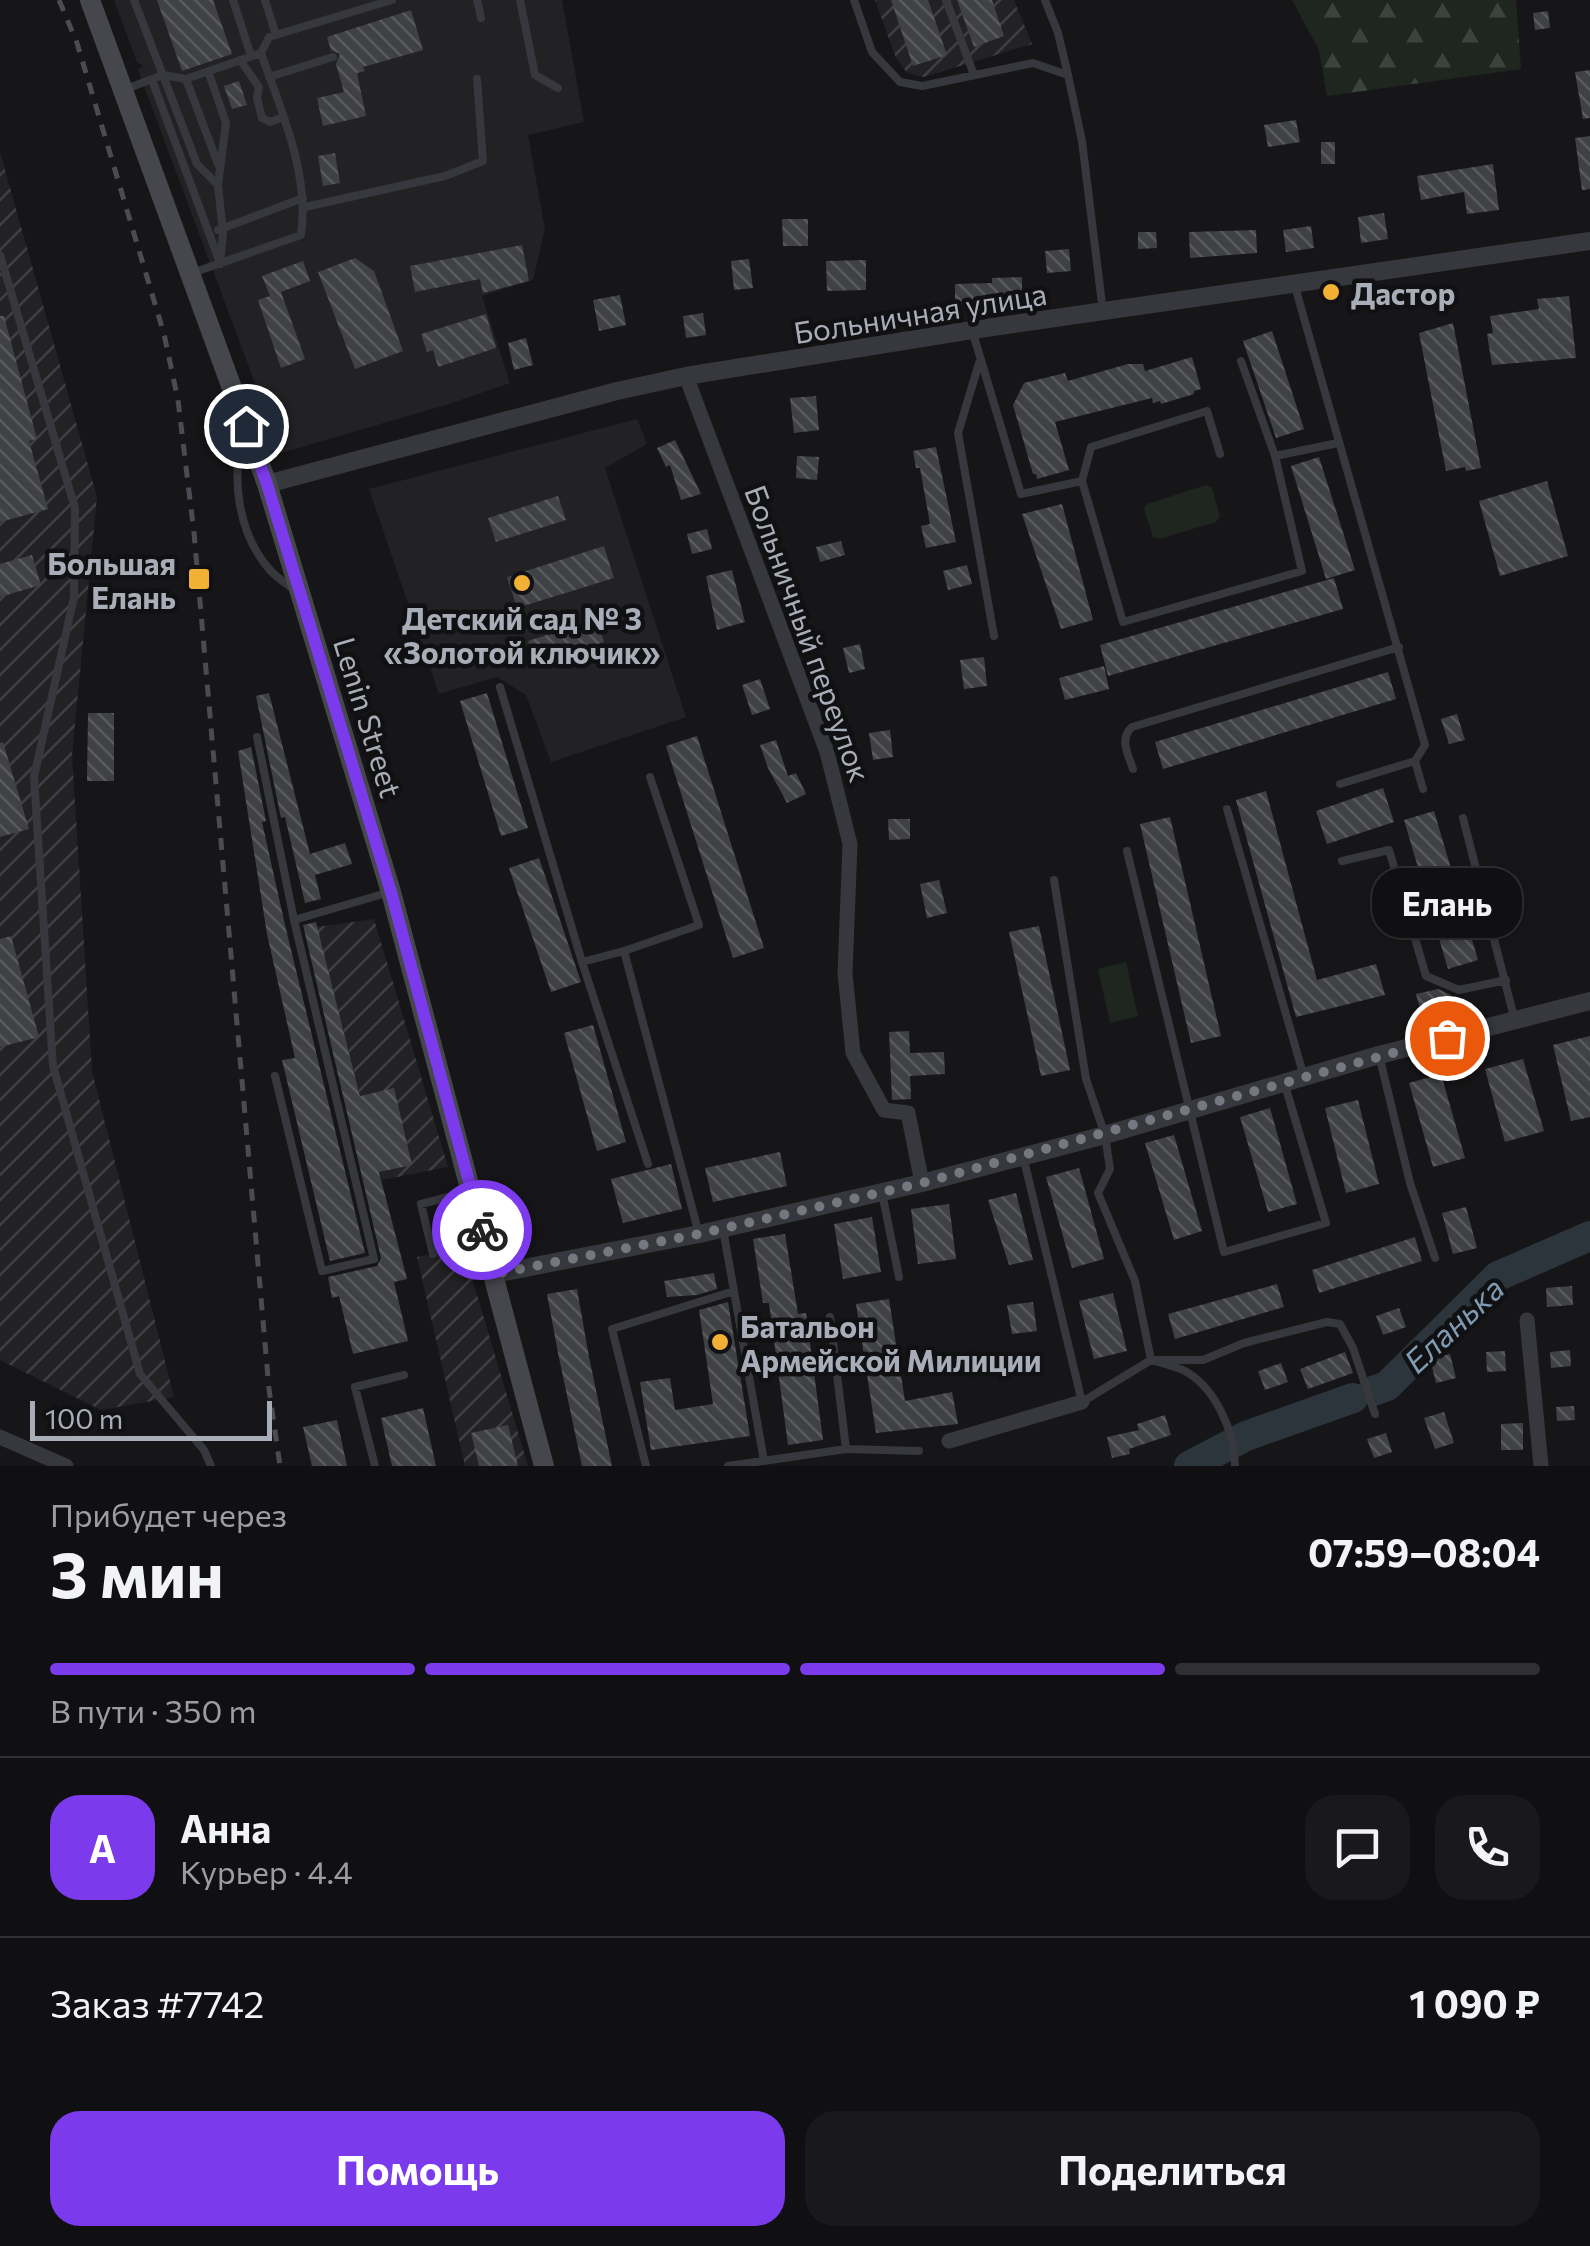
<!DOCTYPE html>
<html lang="ru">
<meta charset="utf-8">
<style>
:root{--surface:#101012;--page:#19191b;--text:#f1f3f6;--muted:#9c9d9f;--line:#303032;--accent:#7c3aed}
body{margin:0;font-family:Commissioner,sans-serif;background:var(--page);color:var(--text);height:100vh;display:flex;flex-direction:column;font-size:38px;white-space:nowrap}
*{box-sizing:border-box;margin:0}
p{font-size:32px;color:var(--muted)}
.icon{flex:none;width:55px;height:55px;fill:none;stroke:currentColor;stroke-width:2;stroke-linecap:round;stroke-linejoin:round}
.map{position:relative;height:1466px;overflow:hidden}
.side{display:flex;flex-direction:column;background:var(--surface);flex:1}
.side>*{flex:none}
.scale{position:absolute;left:30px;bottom:25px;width:242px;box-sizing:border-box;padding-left:10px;border:5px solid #a8adb8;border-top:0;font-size:28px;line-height:35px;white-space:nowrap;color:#a8adb8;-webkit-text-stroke:8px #111113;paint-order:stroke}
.pin{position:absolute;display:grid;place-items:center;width:85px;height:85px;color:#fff;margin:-42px;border:5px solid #fff;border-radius:50%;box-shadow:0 2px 10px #0007}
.courier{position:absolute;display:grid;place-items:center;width:100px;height:100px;margin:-50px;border:8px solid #7c3aed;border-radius:50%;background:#fff;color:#222;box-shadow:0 2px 12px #0007}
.bubble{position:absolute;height:70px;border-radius:30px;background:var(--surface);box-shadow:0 2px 8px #0004,0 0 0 2px var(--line);font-size:32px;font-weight:700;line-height:70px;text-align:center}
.head em{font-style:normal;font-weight:700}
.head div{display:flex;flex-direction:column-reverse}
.head{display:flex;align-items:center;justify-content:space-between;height:170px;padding:0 50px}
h1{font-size:65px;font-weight:700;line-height:75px}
.bar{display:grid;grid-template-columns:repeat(4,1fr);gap:15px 10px;align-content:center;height:120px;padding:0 50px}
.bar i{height:12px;border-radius:8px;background:var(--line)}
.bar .active{background:var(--accent)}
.bar p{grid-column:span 4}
.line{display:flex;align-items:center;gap:25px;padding:0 50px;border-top:2px solid var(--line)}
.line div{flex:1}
.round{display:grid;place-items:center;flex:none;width:105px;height:105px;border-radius:30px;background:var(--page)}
.button{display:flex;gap:20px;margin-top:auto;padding:20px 50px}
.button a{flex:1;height:115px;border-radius:30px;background:var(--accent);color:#fff;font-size:40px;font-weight:700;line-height:115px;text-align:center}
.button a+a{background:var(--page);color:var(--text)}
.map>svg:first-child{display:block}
.built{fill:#222225}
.industrial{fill:url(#industrial-furrows)}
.green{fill:#1e261f}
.forest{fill:url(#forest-firs)}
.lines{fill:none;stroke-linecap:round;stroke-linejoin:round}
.river{stroke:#2c353c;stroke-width:30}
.building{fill:url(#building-back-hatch)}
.service{stroke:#37383d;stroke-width:8}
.minor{stroke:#37383d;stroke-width:15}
.tertiary{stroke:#37383d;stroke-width:18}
.secondary{stroke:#45474d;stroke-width:20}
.rail{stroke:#4a4c52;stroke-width:5;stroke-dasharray:12 10;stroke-linecap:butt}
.done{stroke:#757880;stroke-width:10;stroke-dasharray:0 18}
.route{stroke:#7c3aed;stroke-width:12}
.poi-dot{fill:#f2b134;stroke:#111113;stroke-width:4}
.labels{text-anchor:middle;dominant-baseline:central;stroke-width:9;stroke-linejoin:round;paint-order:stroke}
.poi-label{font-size:30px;font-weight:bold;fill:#a8adb8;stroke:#111113;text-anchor:start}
.street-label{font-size:30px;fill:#a8adb8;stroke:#111113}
.water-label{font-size:32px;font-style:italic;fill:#7f9bb3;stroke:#111113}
</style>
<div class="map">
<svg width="1590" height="1466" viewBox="0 0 1590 1466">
<defs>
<pattern id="industrial-furrows" width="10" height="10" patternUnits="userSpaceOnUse" patternTransform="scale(2.5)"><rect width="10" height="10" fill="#222225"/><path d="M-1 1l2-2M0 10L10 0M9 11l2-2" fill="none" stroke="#3f3f43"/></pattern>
<pattern id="forest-firs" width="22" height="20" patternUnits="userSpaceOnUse" patternTransform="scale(2.5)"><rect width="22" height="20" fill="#1e261f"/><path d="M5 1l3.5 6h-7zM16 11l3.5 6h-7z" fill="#3c433d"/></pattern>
<pattern id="building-back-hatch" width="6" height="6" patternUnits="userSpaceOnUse" patternTransform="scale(2.5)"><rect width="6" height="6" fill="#404145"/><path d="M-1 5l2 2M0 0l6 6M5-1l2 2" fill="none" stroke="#595a5e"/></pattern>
</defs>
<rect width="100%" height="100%" fill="#161618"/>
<path class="built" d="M114,0h448l22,122 -56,13 17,94 -12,51 -51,16 28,87 -61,21 -168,49 -143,-383 5,-4 -6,-4z
M637,419l10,25 -42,24 81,249 -135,45 -25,-67 -29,-18 -58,17 -70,-205z"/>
<path class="industrial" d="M875,0h139l18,44 -108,33 -17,-4 -11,-15z
M0,152l97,345 -25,258 20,316 82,326 -73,13 -101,-50z
M374,919l74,248 -66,13 -65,-253z
M463,1248l65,218h-63l-48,-209z"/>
<path class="green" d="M1206,485l6,3 8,28 -4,6 -57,17 -6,-2 -9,-28 3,-5z
M1126,962l12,54 -28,7 -12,-54z"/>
<path class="forest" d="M1292,0h224l5,69 -194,27 -8,-46z"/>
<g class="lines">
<path class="river" d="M1373,1391l14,-5 111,-110 92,-40
M1189,1466l57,-30 107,-38"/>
</g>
<path class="building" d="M157,0h56l19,54 -50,17z
M891,0h37l19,55 -34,11z
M957,0h35l12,36 -30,11z
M411,10l12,40 -60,17 2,4 -8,2 9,43 -43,10 -6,-28 27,-6 -8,-28 4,-10 -9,-4 -4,-13z
M1548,11l2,17 -15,2 -2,-17z
M1590,70v48l-7,1 -8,-47z
M239,81l8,24 -15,4 -8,-23z
M1296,120l4,22 -32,5 -4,-22z
M1590,136v53l-8,1 -7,-52z
M1321,142h14v22h-14z
M335,153l5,30 -17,3 -5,-30z
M1493,164l6,46 -32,4 -3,-22 -43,8 -4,-24z
M1384,213l4,26 -27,4 -3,-26z
M782,219h26v27h-25z
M1311,226l3,22 -28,4 -3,-22z
M1256,230l1,23 -67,5 -1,-26z
M1138,232h18l1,16 -19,1z
M522,245l7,36 -46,12 -3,-14 -65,13 -5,-26z
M1069,249l2,22 -24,2 -2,-22z
M355,258l19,13 29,80 -48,18 -37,-97z
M749,259l4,29 -19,2 -3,-29z
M866,260v30l-39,1 -1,-30z
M303,261l7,20 -29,11 24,67 -24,9 -23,-68 12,-4 -8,-20z
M1022,277v24l-67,4v-21l37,-1v-5z
M620,295l6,30 -27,6 -6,-31z
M1569,296l7,62 -84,7 -5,-31 6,-1 -3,-17 49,-7 -2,-10z
M703,313l3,22 -20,3 -3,-22z
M486,314l10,34 -58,19 -5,-17 -6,2 -6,-18z
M0,316h4l33,123 -8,2 19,68 -48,13z
M1453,323l28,145 -15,3 -1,-4 -19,4 -27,-138z
M1272,331l32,98 -28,9 -33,-97z
M526,338l7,27 -19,5 -6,-27z
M1192,357l9,32 -7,2v3l-33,10 -1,-3 -7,2 -1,-5 -97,24 14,48 -32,9 -1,-5h-3l-20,-69 11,-22 41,-10 3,8 60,-17h15l2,7z
M816,396l3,34 -25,3 -4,-35z
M675,440l26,54 -20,6 -11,-35 -4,2 -9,-19z
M936,447l20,95 -30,6 -5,-22 9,-2 -10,-56h-4l-3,-17z
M797,456l22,1 -2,23 -21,-2z
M1319,457l36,113 -29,9 -35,-113z
M1547,481l21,75 -68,20 -21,-75z
M558,496l8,24 -70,22 -8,-24z
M1062,504l31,116 -32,9 -39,-115z
M707,529l5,20 -20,5 -5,-20z
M841,541l4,14 -25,7 -4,-15z
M604,546l10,32 -97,30 -10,-31z
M32,555l9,30 -41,12v-33z
M967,565l5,19 -24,6 -5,-19z
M732,570l13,52 -28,8 -11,-54z
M1334,578l9,31 -235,67 -8,-31z
M597,619l7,23 -69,22 -7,-23z
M860,644l5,25 -16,4 -6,-25z
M984,657l3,29 -23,3 -4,-29z
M1104,666l5,23 -44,11 -6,-22z
M1388,672l8,27 -233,70 -8,-27z
M760,679l10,30 -18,6 -10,-30z
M269,693l41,161 35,-11 7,21 -37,11 6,24 -16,4 -20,-86 -4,1 -25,-122z
M487,693l41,135 -27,8 -41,-135z
M88,713h26v68h-27z
M1457,714l8,26 -16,4 -8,-25z
M890,730l3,27 -20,3 -4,-27z
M697,736l67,212 -31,10 -67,-212z
M776,740l12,36 8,-3 10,21 -19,9 -19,-35 -8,-23z
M3,742l26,87 -29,8v-94z
M251,747l15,74 -4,1 23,103 80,328 -35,8 -48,-201 13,-2 -28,-124 -29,-183z
M1383,788l11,34 -67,22 -11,-33z
M1266,791l51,189 59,-16 9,31 -89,22 -60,-217z
M1434,811l44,149 -30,9 -44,-149z
M1170,817l51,219 -30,7 -51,-219z
M888,819h22v20l-21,1z
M539,858l42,124 -30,10 -42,-124z
M939,880l8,33 -20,5 -7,-34z
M316,922l44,174 34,-8 18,77 -33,7 28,107 -13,3 14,59 -55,13 -14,-58 -7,2 -4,-21 49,-11 4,-8 -78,-333z
M1039,926l31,144 -29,6 -32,-144z
M11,936l28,101 -39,10v-108z
M1438,989l13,6 3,10 -33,8 -5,-19z
M593,1025l33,117 -29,9 -33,-118z
M909,1031l1,22 34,-1 1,22 -35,2 1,23 -19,1 -3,-68z
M1590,1036v81l-19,4 -18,-76z
M1523,1059l21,72 -39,11 -20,-73z
M1441,1074l24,84 -32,9 -24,-84z
M1358,1100l21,84 -33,9 -21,-85z
M1270,1108l27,96 -29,8 -28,-95z
M1174,1135l28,96 -28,9 -29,-97z
M780,1152l7,34 -74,16 -8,-34z
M671,1164l11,45 -59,14 -12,-44z
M1079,1168l25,91 -32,9 -26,-91z
M1016,1193l17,67 -24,5 -21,-65z
M949,1204l7,55 -38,5 -7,-55z
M1466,1207l11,41 -24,6 -11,-41z
M872,1217l9,55 -38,7 -9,-55z
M785,1234l13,80 8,-1 17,127 -35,5 -19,-142h-6l-10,-64z
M1415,1237l7,24 -103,32 -7,-23z
M714,1273l3,16 -20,6 -30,2 -3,-16z
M1277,1284l7,23 -109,32 -7,-25z
M1572,1286l1,19 -26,2 -1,-19z
M577,1289l12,68 23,109h-30l-24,-113 -11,-59z
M1113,1293l14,58 -33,8 -15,-58z
M889,1299l16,102 47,-9 6,32 -82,9 -20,-129z
M728,1302l22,134 -99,14 -11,-68 30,-4 5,32 38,-6 -14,-94z
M1033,1302l4,29 -25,3 -5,-29z
M1399,1308l7,19 -23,8 -7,-19z
M1570,1350l1,16 -20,2 -1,-16z
M1505,1351l1,20 -19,1 -1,-20z
M1345,1352l8,21 -45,16 -8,-20z
M1450,1354l6,24 -20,5 -6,-24z
M1281,1363l7,19 -23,8 -7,-19z
M1574,1406l1,14 -18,1 -1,-14z
M423,1408l13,58h-44l-11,-48z
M1444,1412l10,31 -19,6 -11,-31z
M1165,1415l6,20 -42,14 1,5 -18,4 -5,-21 32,-7 -2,-6z
M337,1420l10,46h-35l-9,-39z
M1523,1423v27h-22v-26z
M508,1425l10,41h-39l-8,-33z
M1386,1433l6,19 -18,6 -7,-19z"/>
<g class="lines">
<path class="service" d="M134,0l63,164 21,21
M233,0l18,56
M265,0l11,35
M477,0l4,18
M520,0l15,75 23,13
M854,0l18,52 28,30 22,4 111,-23 35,12 14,66 21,171
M946,0l28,75
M1045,0l13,33 10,42
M240,60l19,27 -2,11 5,20 8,4 13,-5
M208,71l18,52 -8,62 5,48 -3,31
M269,77l64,-20
M186,79l32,85
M152,80l67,180
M123,90l40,-15 23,4 75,-26 8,-16 123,-37
M305,207l140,-31 38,-15 -6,-82
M218,230l85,-32
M0,255l75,253 -1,89 -40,180 19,289 87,308 64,76 7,16
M192,273l109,-38c9,-61 -20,-125 -40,-182
M1294,283l131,462 -10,16 8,28
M972,330l49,164 61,-13 41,141 179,-51 -27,-115 63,-13
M1241,361l34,95
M979,363l-21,70 36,203
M243,435c-12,44 -5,99 27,135 7,8 17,14 25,20
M1082,481l9,-34 116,-36 13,43
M500,687l82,275
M257,737l37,183 80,339 -52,12 -47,-195
M1133,769c-5,-15 -14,-30 -1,-42l267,-80
M650,777l49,148 -75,26 75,283
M1340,784l75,-23
M1227,809l77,268
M1463,818l52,203
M1127,851l97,401 102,-29 -42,-141
M1342,861l47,-11 37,126 33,14 47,-10
M1054,880l32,199 19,56 5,34 -12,24 37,88 16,79c11,3 22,6 32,10 32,16 52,62 52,96
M294,920l96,-28
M624,951l-42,11 66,202
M1379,1055l31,128 25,75
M1023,1156l59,246 69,-42h52l41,-17 83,-21 13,2 13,24 22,66
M882,1193l17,84
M723,1229l41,232
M433,1254l-12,-50 47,-12
M830,1317l16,132
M375,1466l-20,-79 49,-12
M646,1466l-34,-137 122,-38
M728,1466l118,-17 73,2"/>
<path class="minor" d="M686,376l141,376 23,92 -5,129 8,80 31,57 24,3 14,70
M1527,1320l14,146
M0,1437l66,29
M949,1441l133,-39"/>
<path class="tertiary" d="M267,484l350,-93 69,-15 286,-46 618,-89
M494,1274l205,-40 223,-51 183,-48 274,-80 211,-54"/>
<path class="secondary" d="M90,0l177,484 124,408 153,574"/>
<path class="rail" d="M59,0l18,43 87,291 14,66 16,133 75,856 11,77"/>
</g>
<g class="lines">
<path class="done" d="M482,1230l12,44 205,-40 223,-51 525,-145"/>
<path class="route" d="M246,426l21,58 124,408 91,338"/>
</g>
<g class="poi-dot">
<circle cx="1331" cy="292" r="10"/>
<rect x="187" y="567" width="24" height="24" rx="5"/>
<circle cx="522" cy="583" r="10"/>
<circle cx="720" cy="1342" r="10"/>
</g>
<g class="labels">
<g class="poi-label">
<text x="1351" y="292">Дастор</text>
<text x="176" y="562" text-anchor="end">Большая<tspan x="176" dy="34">Елань</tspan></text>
<text x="522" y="617" text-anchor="middle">Детский сад № 3<tspan x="522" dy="34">«Золотой ключик»</tspan></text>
<text x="740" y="1325">Батальон<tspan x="740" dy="34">Армейской Милиции</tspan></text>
</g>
<g class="street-label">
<text transform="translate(920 312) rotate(-9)">Больничная улица</text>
<text transform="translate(809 633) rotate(70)">Больничный переулок</text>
<text transform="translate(369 717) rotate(73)">Lenin Street</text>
</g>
<g class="water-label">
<text transform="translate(1453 1324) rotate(-43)">Еланька</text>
</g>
</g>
</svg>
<div class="scale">100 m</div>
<div class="pin" style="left:1447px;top:1038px;background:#ea580c"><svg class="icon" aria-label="bag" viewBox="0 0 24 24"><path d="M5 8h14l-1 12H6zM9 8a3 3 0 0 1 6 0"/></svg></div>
<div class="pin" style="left:246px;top:426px;background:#1f2937"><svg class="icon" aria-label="home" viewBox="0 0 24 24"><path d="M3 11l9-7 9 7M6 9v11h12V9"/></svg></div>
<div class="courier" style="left:482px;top:1230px"><svg class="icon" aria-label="bike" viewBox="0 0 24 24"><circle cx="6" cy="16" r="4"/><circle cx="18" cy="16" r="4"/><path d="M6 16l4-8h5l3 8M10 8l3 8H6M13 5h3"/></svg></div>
<div class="bubble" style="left:1372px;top:868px;width:150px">Елань</div>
</div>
<section class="side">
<div class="head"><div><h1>3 мин</h1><p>Прибудет через</p></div><em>07:59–08:04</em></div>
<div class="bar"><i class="active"></i><i class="active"></i><i class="active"></i><i></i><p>В пути · 350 m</p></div>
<div class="line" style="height:180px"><b class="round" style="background:var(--accent);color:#fff">А</b><div><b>Анна</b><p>Курьер · 4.4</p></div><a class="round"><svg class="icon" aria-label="chat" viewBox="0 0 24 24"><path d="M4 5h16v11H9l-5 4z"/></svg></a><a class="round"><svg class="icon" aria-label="phone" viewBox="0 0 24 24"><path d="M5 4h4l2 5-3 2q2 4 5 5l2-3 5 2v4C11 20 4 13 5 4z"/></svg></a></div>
<div class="line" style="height:130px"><div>Заказ #7742</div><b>1 090 ₽</b></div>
<div class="button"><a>Помощь</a><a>Поделиться</a></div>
</section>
